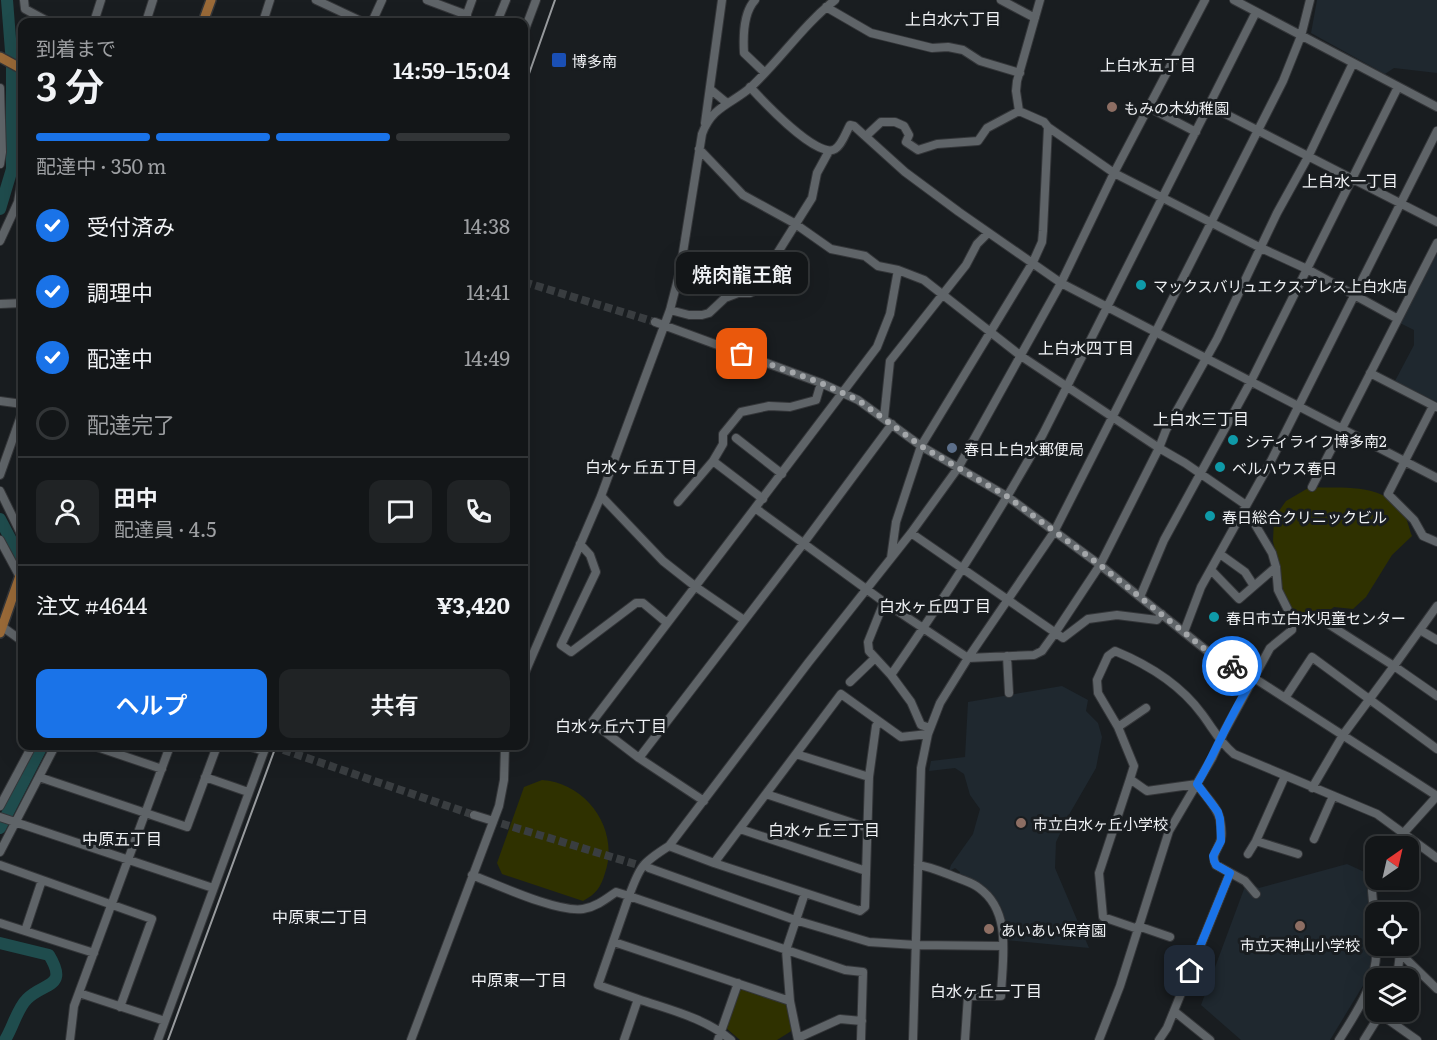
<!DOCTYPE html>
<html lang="ja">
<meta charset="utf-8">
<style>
:root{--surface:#131618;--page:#202325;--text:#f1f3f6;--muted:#9d9fa2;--line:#323537;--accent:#1a73e8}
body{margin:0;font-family:Literata,"Noto Sans JP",serif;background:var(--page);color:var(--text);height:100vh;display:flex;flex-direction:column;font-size:22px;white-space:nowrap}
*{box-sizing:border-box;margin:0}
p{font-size:20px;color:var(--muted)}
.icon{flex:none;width:33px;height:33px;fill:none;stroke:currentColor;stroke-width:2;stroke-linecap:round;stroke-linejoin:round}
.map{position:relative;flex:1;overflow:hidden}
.sheet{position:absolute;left:18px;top:18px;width:510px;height:732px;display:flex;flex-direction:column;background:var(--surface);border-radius:12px;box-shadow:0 6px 24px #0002,0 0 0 2px var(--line)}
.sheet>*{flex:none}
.needle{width:39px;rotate:34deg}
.tools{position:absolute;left:1365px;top:836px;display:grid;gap:12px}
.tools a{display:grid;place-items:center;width:54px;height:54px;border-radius:12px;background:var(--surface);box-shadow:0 6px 24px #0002,0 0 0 2px var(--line);font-size:30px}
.pin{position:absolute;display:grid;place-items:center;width:51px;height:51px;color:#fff;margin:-26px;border-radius:12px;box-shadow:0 3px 9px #0006}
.courier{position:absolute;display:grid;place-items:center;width:60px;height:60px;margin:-30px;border:4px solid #1a73e8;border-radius:50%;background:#fff;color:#222;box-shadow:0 2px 8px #0007}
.bubble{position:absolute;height:42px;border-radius:12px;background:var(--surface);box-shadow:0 6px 24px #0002,0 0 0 2px var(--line);font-size:20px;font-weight:600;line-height:42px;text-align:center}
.overview em{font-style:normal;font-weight:600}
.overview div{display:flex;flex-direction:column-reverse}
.overview{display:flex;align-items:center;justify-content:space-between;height:102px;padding:0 18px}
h1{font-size:39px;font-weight:600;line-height:45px}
.bar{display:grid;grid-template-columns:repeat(4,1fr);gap:9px 6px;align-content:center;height:72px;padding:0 18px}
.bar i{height:8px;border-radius:4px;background:var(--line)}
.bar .on{background:var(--accent)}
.bar p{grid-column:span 4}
.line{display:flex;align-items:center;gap:15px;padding:0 18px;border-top:2px solid var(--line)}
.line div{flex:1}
.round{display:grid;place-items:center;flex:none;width:63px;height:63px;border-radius:12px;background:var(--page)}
ol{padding:0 18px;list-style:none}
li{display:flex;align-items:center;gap:18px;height:66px}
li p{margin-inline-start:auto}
li .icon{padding:6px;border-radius:50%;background:var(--accent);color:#fff;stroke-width:4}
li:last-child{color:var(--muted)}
li i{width:33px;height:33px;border:3px solid var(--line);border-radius:50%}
.cta{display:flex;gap:12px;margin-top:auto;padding:12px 18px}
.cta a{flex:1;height:69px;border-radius:12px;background:var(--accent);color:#fff;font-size:24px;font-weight:600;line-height:69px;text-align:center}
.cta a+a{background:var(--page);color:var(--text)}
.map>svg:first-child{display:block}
.built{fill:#1f282f}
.green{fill:#2f3100}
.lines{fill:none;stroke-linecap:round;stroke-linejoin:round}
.river{stroke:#1f4c4d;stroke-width:12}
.minor-tunnel{stroke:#393d40;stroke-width:8;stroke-dasharray:8 4;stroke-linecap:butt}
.minor-casing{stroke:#343639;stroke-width:10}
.major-casing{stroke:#343639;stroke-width:12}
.minor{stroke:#5f6468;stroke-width:8}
.major{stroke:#9a6a38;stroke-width:9}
.rail{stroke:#989b9e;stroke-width:2}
.done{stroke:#a4a7aa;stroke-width:6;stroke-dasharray:0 10.8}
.route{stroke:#1a73e8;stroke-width:8}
.transit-dot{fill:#1a4fb4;stroke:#191d20;stroke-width:2}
.education-dot{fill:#8d6e63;stroke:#191d20;stroke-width:2}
.culture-dot{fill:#0f9aa8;stroke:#191d20;stroke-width:2}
.service-dot{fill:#5c6f8a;stroke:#191d20;stroke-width:2}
.labels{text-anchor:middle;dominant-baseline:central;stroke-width:6;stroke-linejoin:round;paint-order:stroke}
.poi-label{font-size:15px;fill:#eff1f4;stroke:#191d20;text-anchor:start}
.neighbourhood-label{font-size:16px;fill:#eff1f4;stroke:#191d20}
</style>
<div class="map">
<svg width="1437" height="1040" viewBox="0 0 1437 1040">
<rect width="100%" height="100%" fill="#191d20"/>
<path class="built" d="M1317,0h120v73l-43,-5 -9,6 -74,-41z
M1437,254v148l-42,-21 19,-36v-15l-14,-7z
M1062,686l26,14 -2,11 12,12 4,14 -6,31 -26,45 -14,29 -1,26 34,80 -83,-8 -1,-19 -4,-14 -11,-14 -10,-8 -20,-9v-4l-5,-4 -6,3 2,-6 22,-31 7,-25 -10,-14 -6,-21 -9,-6 -26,3 2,-10 34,-4 3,-55z
M1347,864l22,10 2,90 -7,20 -34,56h-89l-40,-35 46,-124 12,7z"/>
<path class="green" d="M1310,487c32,2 69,-5 92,23 5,7 7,19 10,26l-20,19 -26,42 -13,12 -19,-2 -12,9h-25l-4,-2 -10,-22 -10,-51 1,-23 12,-17z
M542,780c45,3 78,50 63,93 -4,14 -9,21 -22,28l-81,-27 -5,-11 27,-76z
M740,987l48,17 5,26 -16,10h-37l-14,-12z"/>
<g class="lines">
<path class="river" d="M0,209l12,-40v-105l-5,-64
M0,519l22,42
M0,828l42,-82
M0,943l49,12c20,33 -5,27 -22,44 -10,10 -14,28 -22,41"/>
<path class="minor-tunnel" d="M524,282l131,40
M272,746l202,69
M490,820l158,48"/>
<g class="minor-casing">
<path id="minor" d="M24,0l1,9 24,13
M316,0l47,22
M427,0l40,15
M755,0c-12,13 -12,36 -11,53l20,19
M1001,0l34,18
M1234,0l203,107
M826,7l45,26 61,15 16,-1 15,3 17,11 40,12
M94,22l7,-22
M146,22l7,-22
M263,22l7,-22
M372,22l10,-22
M464,22l8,-22
M497,22l9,-22
M524,32l12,-32
M750,87c12,13 68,73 85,62 7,-4 11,-17 15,-24l4,1 51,46 54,40 102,71 376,195
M0,88l2,64 -2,12
M710,89l17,14
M1208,105l229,117
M1148,107l48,25
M705,123l17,-123
M1048,127l66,46 147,75 46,21 91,50
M866,136l15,-14h14l9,4 5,9 -3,7 12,8 19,-6 41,-3 9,-13 32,-17
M699,149l44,46 51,28 37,26 34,7 13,10 20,4 26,10 97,76 138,92 -59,117 -45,68 -13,18 -8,4 -66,3 -84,-56 -129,-94 122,-161 13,-33 8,-44
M0,241l18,-39 4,-24
M0,304l22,-1
M670,310l19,5h13l7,-2 16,-15 13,-5h12l12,-5 13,-31 37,-59 5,-25 12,-22
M655,322l166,61 37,17 63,46 87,51 92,68 106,85 48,28 183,118
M1370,373l66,34
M0,401l22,3
M1433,406l-45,88 26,26 9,16 14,6
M884,418l6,-57 76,-96 11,-21 11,-11
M736,438l46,36
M713,461l50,38
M0,475l22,-62
M1312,487l125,-244
M0,491l22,45
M601,496l62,65 33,26 48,33
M678,502l35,-41 10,-17v-10l18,-22 28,-6 21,1 26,-7 5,-17
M1246,505l-61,-42 -26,-15 7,-18 51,-91 60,-126 31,-56 45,-94
M1244,510l6,6 22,37 4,14 2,23 14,28 30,2 72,46 43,-60
M1250,516l22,3
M911,533l152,105 25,-19 29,-4 40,5 5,-6
M0,540l20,37
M580,544l10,11 6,17 -35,73 10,7 65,-49h7l24,20
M1220,554l25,18 9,14
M891,558l5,-36 25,-76 112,-184 9,-20 1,-11 5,-104 -4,-5 -25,-11 -3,-20 1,-10 23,-81
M1211,570l28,29 37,-32
M1140,597l24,-57 87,-159 147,-294
M884,602l-16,40 1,9 22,24
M0,625l22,16
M1420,630l17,10
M1184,632l17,-45 70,-126 166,-330
M1007,656l2,37
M524,675l77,-179 69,-186 10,-39 22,-137c10,-28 30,-30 49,-47 30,-28 52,-62 84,-87
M850,682l25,-24
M1285,698l27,-41 125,92
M1118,727l28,-19
M930,728l-9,-3 -10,-23 -20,-27c54,-78 106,-157 152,-241l213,-422
M94,746l68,23
M248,746l16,5
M796,754l73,23
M639,758l-47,-36 163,-214
M39,777l148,50 30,-81
M205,777l43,15
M1130,779l-31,94 4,44 35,12
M1312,788l31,-53 51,-69 43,30
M766,794l102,34
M704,801l-65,-43 164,-214 89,-120
M0,806l32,-60
M474,815l16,5
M0,817l213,71
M740,829l126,42
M1314,839l19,-43
M1256,841l42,13
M669,846l139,-183 103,-130 47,-65 103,-185 53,-110 91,-173
M1392,846l45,-50
M0,852l55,-106
M1248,854l8,-13 29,-65
M714,863l146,48 5,-4 4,-130 7,-51 4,-3
M0,865l152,54 -32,88
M918,865c14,2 26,8 40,13 7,3 15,5 21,10 34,24 23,72 22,108h-33l-3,44
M649,868l146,52 74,22 47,3 87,1
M1376,871l-4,20 4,44
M472,875c26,10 86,38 111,34 13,-2 23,-10 33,-17l13,4c11,-30 13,-33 40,-50l45,17 127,-169 60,43 27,-3
M1256,894l-11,-13 -29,-16c-6,-11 3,-16 5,-26 1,-6 0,-14 -1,-19 -2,-13 -16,-25 -23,-36l-50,7 -17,-12 4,-13 -16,-39 -20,-34 -1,-13 11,-24 7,-5c34,14 65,33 87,63 12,16 16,26 32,40l143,60 60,44
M0,923l94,30
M1138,926l32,11
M25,931l17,-51
M614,942l176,59 8,39
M1401,954l36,35
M1397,978l4,-33
M79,993l86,28
M638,999l-40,-14 31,-89 216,74 18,2 -2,68
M790,1001l-4,-51 19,-57
M1174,1011l36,29
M1380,1014l37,26
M798,1038l42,-19 22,2
M70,1040l4,-34 96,-260
M158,1040l108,-294
M411,1040l88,-234 5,-26 1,-34
M624,1040l14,-41c32,11 67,19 93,41
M718,1040l20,-57
M913,1040l8,-272 7,-34 12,-31 28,-45 86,-126 229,-451 18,-45 9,-36
M1099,1040l21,-54 49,-155 43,-73 12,-26 46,-84 22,-18v-12
M1159,1040l8,-12 63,-155
M1339,1040c18,-28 40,-61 37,-95
M1364,1040l18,-29"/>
</g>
<g class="major-casing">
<path id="major" d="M203,22l8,-22
M0,57l22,12
M0,633l22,-63"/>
</g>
<use href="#minor" class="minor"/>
<use href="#major" class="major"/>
<path class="rail" d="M524,88l31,-88
M168,1040l108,-294"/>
</g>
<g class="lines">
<path class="done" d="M742,354l79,29 37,17 63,46 87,51 92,68 106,85 26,16"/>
<path class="route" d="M1190,971l40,-98 -14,-8 -2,-4 -1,-5 8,-15 -1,-22 -2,-7 -21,-28c20,-34 34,-72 57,-106l-22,-12"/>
</g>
<rect class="transit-dot" x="551" y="52" width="16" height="16" rx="3"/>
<g class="education-dot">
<circle cx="1112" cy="107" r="6"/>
<circle cx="1021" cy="823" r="6"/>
<circle cx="1300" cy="926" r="6"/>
<circle cx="989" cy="929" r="6"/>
</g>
<g class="culture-dot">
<circle cx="1141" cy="285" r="6"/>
<circle cx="1233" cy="440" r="6"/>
<circle cx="1220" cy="467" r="6"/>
<circle cx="1210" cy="516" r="6"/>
<circle cx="1214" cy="617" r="6"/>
</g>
<circle class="service-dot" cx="952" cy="448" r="6"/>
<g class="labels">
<g class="poi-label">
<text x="572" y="60">博多南</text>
<text x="1124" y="107">もみの木幼稚園</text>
<text x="1153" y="285">マックスバリュエクスプレス上白水店</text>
<text x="1245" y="440">シティライフ博多南2</text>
<text x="964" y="448">春日上白水郵便局</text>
<text x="1232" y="467">ベルハウス春日</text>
<text x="1222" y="516">春日総合クリニックビル</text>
<text x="1226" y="617">春日市立白水児童センター</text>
<text x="1033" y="823">市立白水ヶ丘小学校</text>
<text x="1001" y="929">あいあい保育園</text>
<text x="1300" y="944" text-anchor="middle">市立天神山小学校</text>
</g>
<g class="neighbourhood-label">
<text x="953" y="18">上白水六丁目</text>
<text x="1148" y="64">上白水五丁目</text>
<text x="1350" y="180">上白水一丁目</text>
<text x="1086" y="347">上白水四丁目</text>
<text x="1201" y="418">上白水三丁目</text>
<text x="641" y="466">白水ヶ丘五丁目</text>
<text x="935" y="605">白水ヶ丘四丁目</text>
<text x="611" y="725">白水ヶ丘六丁目</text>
<text x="824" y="829">白水ヶ丘三丁目</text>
<text x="122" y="838">中原五丁目</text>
<text x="320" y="916">中原東二丁目</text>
<text x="519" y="979">中原東一丁目</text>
<text x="986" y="990">白水ヶ丘一丁目</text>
</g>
</g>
</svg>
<div class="tools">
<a><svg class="needle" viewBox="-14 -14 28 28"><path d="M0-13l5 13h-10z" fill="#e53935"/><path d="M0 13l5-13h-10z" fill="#9d9fa2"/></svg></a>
<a><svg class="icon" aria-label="locate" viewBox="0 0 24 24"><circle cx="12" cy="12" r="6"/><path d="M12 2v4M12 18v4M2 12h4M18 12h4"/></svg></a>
<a><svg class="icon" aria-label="layers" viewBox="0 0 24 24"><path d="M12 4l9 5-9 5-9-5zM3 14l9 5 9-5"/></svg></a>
</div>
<div class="pin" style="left:742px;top:354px;background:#ea580c"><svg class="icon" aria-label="bag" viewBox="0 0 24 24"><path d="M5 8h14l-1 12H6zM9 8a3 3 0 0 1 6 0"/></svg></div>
<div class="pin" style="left:1190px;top:971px;background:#1f2937"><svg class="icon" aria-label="home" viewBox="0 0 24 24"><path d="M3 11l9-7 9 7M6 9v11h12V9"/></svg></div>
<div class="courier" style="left:1232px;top:666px"><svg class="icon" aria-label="bike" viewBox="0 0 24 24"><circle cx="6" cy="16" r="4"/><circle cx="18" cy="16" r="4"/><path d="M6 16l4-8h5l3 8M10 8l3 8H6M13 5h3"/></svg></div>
<div class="bubble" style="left:676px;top:252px;width:132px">焼肉龍王館</div>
<section class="sheet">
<div class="overview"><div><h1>3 分</h1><p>到着まで</p></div><em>14:59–15:04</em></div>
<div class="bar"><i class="on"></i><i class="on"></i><i class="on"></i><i></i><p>配達中 · 350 m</p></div>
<ol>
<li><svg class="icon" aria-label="check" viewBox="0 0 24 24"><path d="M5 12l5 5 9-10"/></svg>受付済み<p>14:38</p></li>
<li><svg class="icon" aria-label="check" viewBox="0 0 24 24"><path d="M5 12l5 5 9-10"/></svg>調理中<p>14:41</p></li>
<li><svg class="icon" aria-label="check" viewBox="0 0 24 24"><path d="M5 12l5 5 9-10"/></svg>配達中<p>14:49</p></li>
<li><i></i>配達完了</li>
</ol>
<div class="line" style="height:108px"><a class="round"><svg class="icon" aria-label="person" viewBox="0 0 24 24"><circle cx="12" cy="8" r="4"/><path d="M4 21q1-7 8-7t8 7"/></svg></a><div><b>田中</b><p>配達員 · 4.5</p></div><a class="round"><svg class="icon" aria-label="chat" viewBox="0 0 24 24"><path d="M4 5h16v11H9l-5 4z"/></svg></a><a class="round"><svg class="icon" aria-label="phone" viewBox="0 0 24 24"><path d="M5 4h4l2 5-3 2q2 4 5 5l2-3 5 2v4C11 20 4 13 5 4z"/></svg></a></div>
<div class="line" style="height:78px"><div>注文 #4644</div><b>¥3,420</b></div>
<div class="cta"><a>ヘルプ</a><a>共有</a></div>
</section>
</div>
